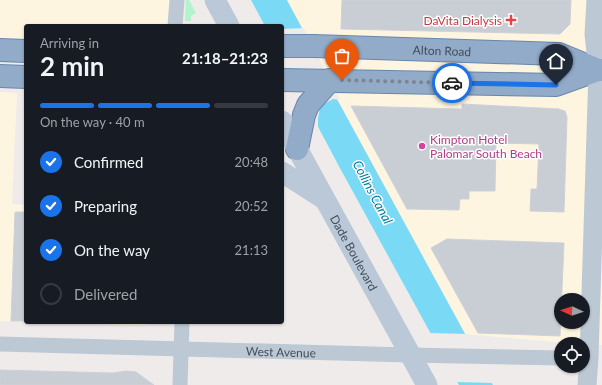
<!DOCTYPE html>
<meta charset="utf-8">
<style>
:root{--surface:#171b24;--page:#242831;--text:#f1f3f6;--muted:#9ea1a6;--line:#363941;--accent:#1a73e8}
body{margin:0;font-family:Lato,sans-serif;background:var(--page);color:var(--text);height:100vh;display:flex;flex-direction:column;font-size:15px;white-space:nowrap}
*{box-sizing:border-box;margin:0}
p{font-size:13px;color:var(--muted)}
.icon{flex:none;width:22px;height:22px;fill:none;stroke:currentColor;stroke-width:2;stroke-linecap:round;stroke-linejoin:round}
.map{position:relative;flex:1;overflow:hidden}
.drawer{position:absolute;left:24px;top:24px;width:260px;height:300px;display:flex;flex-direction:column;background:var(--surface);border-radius:4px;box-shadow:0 1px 3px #0004}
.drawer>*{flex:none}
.needle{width:26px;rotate:273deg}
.buttons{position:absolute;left:554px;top:293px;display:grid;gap:8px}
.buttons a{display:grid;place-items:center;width:36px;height:36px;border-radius:50%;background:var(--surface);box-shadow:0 1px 3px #0004;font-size:20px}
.pin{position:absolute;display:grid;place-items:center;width:34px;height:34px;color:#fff;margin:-41px -17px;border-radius:50% 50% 50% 0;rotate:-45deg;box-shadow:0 0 4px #0007}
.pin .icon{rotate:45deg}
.courier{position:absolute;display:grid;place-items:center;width:40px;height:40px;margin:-20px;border:3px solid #1a73e8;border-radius:50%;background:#fff;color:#222;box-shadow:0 1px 5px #0007}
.overview em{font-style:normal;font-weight:700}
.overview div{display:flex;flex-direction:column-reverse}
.overview{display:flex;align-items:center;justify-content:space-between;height:68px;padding:0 16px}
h1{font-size:26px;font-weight:700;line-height:30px}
.bar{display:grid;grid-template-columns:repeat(4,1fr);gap:6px 4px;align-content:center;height:48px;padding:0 16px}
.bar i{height:5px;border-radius:3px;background:var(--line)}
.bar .active{background:var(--accent)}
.bar p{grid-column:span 4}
ol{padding:0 16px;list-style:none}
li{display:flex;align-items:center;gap:12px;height:44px}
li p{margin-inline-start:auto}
li .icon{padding:4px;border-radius:50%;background:var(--accent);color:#fff;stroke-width:4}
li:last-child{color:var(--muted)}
li i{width:22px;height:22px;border:2px solid var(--line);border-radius:50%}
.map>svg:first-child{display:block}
.commercial{fill:#fef5e0;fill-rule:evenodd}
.green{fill:#b2f3cc}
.water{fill:#7adaf5}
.pier{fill:#efebeb}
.building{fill:#c9cdd4;stroke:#ced1d8}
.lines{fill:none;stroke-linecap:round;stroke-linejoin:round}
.trunk-casing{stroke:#6887ad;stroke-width:24}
.minor{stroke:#bcc8d3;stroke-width:15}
.tertiary{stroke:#bcc8d3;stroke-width:19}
.secondary{stroke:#bbc8d7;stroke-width:21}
.trunk{stroke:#92abc8;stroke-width:22}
.done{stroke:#7f858d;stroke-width:4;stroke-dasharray:0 7.2}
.route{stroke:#1a73e8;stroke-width:5}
.health-dot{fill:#e0444e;stroke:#fff;stroke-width:1.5}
.hotel-dot{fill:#d1479c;stroke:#fff;stroke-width:1.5}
.labels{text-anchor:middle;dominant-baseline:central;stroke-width:3;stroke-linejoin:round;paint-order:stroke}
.health-label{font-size:12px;fill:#be3a42;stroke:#fff;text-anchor:end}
.street-label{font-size:12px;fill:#424e5b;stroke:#fff}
.hotel-label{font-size:12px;fill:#b23c85;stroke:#fff;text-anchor:start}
.water-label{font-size:13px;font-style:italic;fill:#027c9f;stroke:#fff}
</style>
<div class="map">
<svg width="602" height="385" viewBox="0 0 602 385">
<rect width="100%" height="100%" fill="#efebeb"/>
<path class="commercial" d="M0,0h171l-1,21 -2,5h-142v15l-26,-1z
M285,0h317v345h-13l-125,-11 -126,-233 -20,-40zM561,300h22v22h-22z
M0,92l17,1 -5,111 14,1v117l-26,-1z
M28,322h123l-6,3h-9z"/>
<path class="green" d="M186,0h3l7,13 -5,3v5h-6z"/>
<path class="water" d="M251,0h36l15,28 36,73 155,284h-34l-118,-215 -59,-111v-33h-17z"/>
<path class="pier" d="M304,28l36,72 -7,-1 -9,5 -4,4 -2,10v12l-36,-67v-34z
M428,333l39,1 27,49 -38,-1z"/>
<path class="building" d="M342,0h229l-1,24 -10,10 -219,-5z
M462,104l97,5 6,2 2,6 -3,95 -34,-1 1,-22h6l2,-45 -43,-1 -1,48h-26v8h-9l-1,11 -52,-1 -56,-103 111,3z
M15,212h11v109h-15z
M447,239l117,4 -4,93 -82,-3 -47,-85z
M0,370l113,3 13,-2 10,1 18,13h-154z"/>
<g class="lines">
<g class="trunk-casing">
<g id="trunk">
<path id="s3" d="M282,46h32l245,8 39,16h4"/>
<path d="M0,50l26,1"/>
<path d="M0,76l26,1"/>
<path d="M282,80l274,5 42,-15"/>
<path d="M297,149l7,-34 4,-10 22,-25"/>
</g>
</g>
<g class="minor">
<path d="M175,26l2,-26"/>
<path id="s1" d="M0,344l409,11 152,3"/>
<path d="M180,385l2,-63"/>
</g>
<path class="tertiary" d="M587,385l2,-27 9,-288 -4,-36 2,-34"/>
<g class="secondary">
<path d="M215,0l14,26"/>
<path id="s2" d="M282,121l145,264"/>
<path d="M282,172l42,27"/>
</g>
<use href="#trunk" class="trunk"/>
</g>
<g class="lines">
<path class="done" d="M342,80l110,3"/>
<path class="route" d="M452,83l104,2"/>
</g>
<path class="health-dot" d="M509 14h4v4h4v4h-4v4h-4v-4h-4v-4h4z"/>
<circle class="hotel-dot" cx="422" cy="146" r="4"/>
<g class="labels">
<g class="health-label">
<text x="502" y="20">DaVita Dialysis</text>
</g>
<g class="street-label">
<text stroke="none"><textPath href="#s3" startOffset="160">Alton Road</textPath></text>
<text stroke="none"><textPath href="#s2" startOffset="150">Dade Boulevard</textPath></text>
<text stroke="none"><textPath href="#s1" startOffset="281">West Avenue</textPath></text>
</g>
<g class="hotel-label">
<text x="430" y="139">Kimpton Hotel<tspan x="430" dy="14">Palomar South Beach</tspan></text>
</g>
<g class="water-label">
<text transform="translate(373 192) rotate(62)">Collins Canal</text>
</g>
</g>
</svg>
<div class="buttons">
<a><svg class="needle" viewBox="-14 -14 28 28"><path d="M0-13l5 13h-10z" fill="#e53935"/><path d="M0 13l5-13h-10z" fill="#9ea1a6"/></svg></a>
<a><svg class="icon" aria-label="locate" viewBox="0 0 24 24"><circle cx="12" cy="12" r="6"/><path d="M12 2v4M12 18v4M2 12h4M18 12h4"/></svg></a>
</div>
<div class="pin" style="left:342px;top:80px;background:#ea580c"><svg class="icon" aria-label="bag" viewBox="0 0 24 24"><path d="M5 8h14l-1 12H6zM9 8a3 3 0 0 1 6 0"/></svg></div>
<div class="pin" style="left:556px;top:85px;background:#1f2937"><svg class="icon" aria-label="home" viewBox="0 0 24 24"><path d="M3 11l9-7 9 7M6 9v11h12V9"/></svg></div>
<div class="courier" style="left:452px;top:83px"><svg class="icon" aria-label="car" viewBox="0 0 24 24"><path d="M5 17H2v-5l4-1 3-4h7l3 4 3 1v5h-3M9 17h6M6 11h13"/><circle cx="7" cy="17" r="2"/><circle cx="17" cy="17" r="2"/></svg></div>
<section class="drawer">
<div class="overview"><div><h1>2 min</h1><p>Arriving in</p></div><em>21:18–21:23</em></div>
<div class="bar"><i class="active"></i><i class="active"></i><i class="active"></i><i></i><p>On the way · 40 m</p></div>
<ol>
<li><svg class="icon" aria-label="check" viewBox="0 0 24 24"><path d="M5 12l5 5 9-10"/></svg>Confirmed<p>20:48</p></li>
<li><svg class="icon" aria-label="check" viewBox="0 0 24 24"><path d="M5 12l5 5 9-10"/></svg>Preparing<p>20:52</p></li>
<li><svg class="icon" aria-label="check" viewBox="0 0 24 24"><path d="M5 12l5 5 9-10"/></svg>On the way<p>21:13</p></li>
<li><i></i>Delivered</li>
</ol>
</section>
</div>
